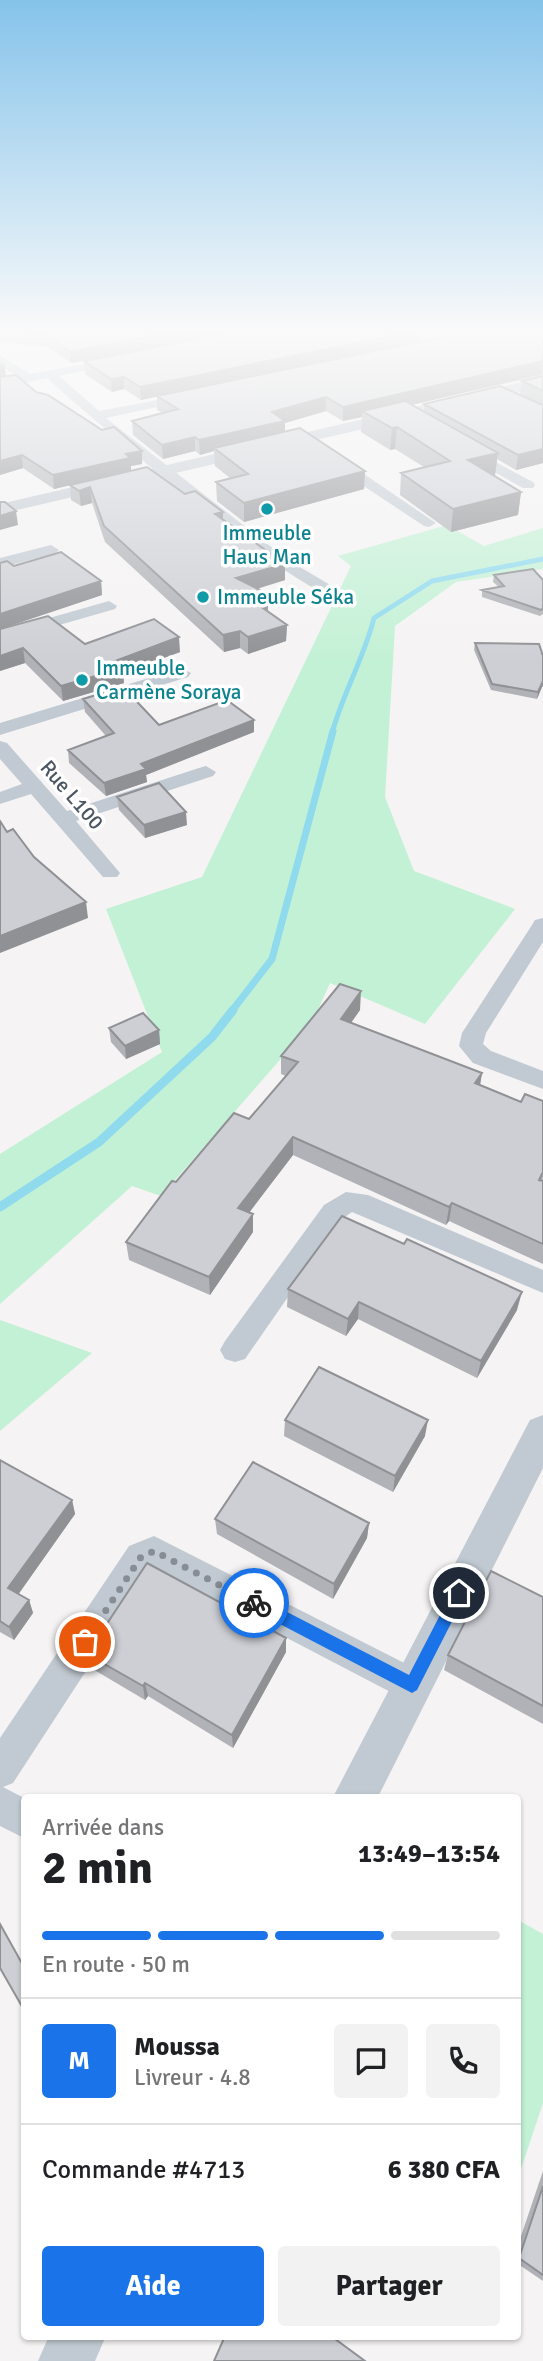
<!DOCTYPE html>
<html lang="fr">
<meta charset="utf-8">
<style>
:root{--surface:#fff;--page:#f2f2f2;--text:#202124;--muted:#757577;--line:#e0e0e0;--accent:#1a73e8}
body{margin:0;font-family:Signika,sans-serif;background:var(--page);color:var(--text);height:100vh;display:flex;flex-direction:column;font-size:26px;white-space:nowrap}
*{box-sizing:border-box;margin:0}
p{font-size:23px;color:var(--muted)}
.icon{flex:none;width:38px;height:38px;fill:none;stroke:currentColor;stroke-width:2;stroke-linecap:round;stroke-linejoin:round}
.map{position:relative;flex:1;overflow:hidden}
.side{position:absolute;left:21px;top:1794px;width:500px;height:546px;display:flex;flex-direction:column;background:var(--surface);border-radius:7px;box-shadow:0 2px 5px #0004}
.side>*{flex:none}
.pin{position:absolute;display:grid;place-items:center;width:60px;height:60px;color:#fff;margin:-30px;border:4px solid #fff;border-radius:50%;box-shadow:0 2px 7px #0007}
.courier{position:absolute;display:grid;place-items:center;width:70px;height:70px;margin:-35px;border:5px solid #1a73e8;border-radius:50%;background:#fff;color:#222;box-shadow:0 2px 9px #0007}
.overview em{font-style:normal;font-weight:700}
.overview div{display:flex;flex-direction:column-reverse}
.overview{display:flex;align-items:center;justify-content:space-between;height:119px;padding:0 21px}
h1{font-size:46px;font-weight:700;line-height:52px}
.bar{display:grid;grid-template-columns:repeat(4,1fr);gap:10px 7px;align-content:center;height:84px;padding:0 21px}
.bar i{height:9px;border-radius:5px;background:var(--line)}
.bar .active{background:var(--accent)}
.bar p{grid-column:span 4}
.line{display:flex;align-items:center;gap:18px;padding:0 21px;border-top:2px solid var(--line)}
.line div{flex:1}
.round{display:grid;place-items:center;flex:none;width:74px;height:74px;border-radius:7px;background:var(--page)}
.primary-button{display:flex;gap:14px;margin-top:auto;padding:14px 21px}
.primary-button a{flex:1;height:80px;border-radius:7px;background:var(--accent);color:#fff;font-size:28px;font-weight:700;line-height:80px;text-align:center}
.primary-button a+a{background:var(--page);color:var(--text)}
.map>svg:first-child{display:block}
.green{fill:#c3f1d5}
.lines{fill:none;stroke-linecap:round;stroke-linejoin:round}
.stream-far2{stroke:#90daee;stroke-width:5}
.stream-far1{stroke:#90daee;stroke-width:7}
.stream{stroke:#90daee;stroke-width:9}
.minor{fill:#c1cad2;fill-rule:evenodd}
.tertiary{fill:#c1cad2;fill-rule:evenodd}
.wall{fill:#b0b2b7}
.shaded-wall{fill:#909195}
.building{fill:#cdcfd5;stroke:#909195;stroke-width:2}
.route{fill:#1a73e8}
.done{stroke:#868d94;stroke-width:7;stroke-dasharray:0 12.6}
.culture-dot{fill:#0f9aa8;stroke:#fff;stroke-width:2.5}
.labels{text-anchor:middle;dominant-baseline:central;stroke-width:7;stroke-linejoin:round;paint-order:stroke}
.far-culture-label{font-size:21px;fill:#0d838f;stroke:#fff;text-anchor:start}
.far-street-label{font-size:21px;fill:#4a5661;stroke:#fff}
</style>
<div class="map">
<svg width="543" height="2361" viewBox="0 0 543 2361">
<rect width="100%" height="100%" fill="#f5f3f3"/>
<path class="green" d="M447,525l37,21 59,-18v41l-87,13 -61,44 -10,171 29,74 101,38 -90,115 -95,-41 -18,40 -151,173 -29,-10 -132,118v-150l162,-102 -56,-143 96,-32 149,-311 -13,-10z
M0,1320l92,33 -92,78z
M518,1920l25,14v169l-25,75z"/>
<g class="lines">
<path class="stream-far2" d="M332,733c11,-40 32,-75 42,-115l58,-37 111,-22"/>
<path class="stream-far1" d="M231,1012l41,-53 61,-228"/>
<path class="stream" d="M0,1207l99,-65 113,-105 21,-27"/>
<path class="minor" d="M0,355l30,19 92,-17v6l-63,13 40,35 96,-18v6l-89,19 182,142 49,29 2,3 -2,3c-32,8 -255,-185 -290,-217l-47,10v-8l18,-3 -18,-12z
M465,446l68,36 2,3 -2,3h-10l-63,-35 -2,-3z
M334,456l5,1 97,66 -7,4 -5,-1 -95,-63 -2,-3z
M51,545l8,5 -3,3 -56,15v-10z
M109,601l8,5 -2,3 -115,33v-10z
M182,668l9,5 -3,4 -188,58v-12z
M0,741l7,2 60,68 132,-43 7,-2 10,6 -3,4 -137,45 44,52 -3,4h-14l-72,-83 -31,10v-12l22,-8 -22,-25z
M543,918v24l-57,91 -3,11 8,7 52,20v18l-70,-26 -14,-17 3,-13 70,-108 3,-5z
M346,1192l22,3 175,75v23l-191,-81 -10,7 -97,140 -10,3 -10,-3 -5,-9 5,-9 99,-136z
M154,1536l270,137 5,12 -5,12 -12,5 -12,-5 -247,-129 -140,215 -10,4 21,11v40l-24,-12v-88l129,-192z"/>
<path class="tertiary" d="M543,377v10l-543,127v-10z
M543,1415v53l-165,329h-45l197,-377z
M49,2336h57l-11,25h-57z"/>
</g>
<path class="wall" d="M0,333h227l-156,30 -23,-16 -48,-5z
M231,333h190l-1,8 123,-2v36l-131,30 12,7v-8l96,-9 2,-14 21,-5v87l-27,7 -19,-11 -2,16h-2l28,17 -3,23 -67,17 -51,-37 1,-22 23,-6 -29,-18 -5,1 -29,-18 1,-15 -19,4 -17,-10 -41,12v9l80,39 -1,18 -120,33 -27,-21 -1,-19 14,-4 -15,-12 -1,-15 -14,4 -5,-4 -32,8 -30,-24 -1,-14 31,-8 -6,-3v-14l-16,4 -17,-11 -12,3 -27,-18 -1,-13z
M0,361l4,3 2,12 96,54 40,21v13l-11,2v4l54,24 38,18v8l62,60 -28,9 11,5 -1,17 20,14 -1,16 -38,13 -8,-6 -16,4 -119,-110 -13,-39 -11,3 -10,-6 -1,-15 -16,4 -31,-21 -23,7z
M0,563l101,18 1,14 -92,31 75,18 95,8 -57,21 1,10 -61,18 -38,-38 -25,8z
M494,575l49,5v34l-3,2 -58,-19v-7l17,-3 -6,-5z
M475,643l68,13v31h-1l-5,12 -46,-9 -17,-40z
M83,699l76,26 95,-5v12l-108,43 1,7 -41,14 -37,-33 -1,-13 38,-14 -21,-24z
M117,797l70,28 -42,13 -26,-28z
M360,1010l-9,13 131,50 -2,12 41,17 22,-1v163l-94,-43 -3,4 -153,-70 -44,57 4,2v18l-43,63 -81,-35 -3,-18 50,-60 73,-63 37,-43 -5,-2v-18z
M109,1028l50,2 1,14 -34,15 -15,-17z
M288,1289l229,21 -40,68 -119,-59 -12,17 -59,-29z
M285,1420l140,16 -32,56 -109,-56z
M0,1460l72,40 3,14 -57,80 11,6 4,13 -19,27 -14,-8z
M215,1519l154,4 -2,15 -34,61 -116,-65z
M543,1597v127l-99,-54 4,-15z
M286,1652l-53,96 -85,-52 -3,4 -54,-32 -4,-14z
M543,2171v110l-25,-17v-19z"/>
<path class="shaded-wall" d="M166,333h61l-156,30 -1,-11z
M406,333h15l-1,8 -279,59 -1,-13z
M543,361l-1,13 -173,41 -7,-4v6l-19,4v-14z
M4,364l2,12 -6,2v-13z
M124,377v12l-12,3 -1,-13z
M326,397v14l-41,12v12l-71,13v3l-14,4 -1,-15 73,-28z
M397,427l-2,22 -5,1 2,-22z
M195,437v14l-32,8 -1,-14z
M543,449v14l-27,7 2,-15z
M142,451v13l-11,2v5l-77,18 -1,-14z
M498,453l-3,22 -29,8 2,-23z
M22,455l1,13 -23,7v-14z
M365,471l-1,18 -120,33v-19z
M90,487l2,16 -11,3 -2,-15z
M521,492l-3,23 -67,17 2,-23z
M16,511l2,14 -18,5v-14z
M223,512v16l-8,-14z
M285,564v16l-49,15v-17z
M101,581l1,14 -102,34v-15z
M268,594v16l-15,7v-16z
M287,625l-1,16 -38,13v-17z
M240,631v17l-16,4 -1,-17z
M179,637l1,15 -57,21 1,10 -61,18 -2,-15 54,-25z
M23,648l2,15 -25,8v-15z
M543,681l-1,6 -5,12 1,-7z
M254,720v12l-108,43 1,7 -41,14 -2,-13 37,-19z
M186,812l1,13 -42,13 -1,-13z
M86,902l2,16 -88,35v-17z
M361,991l-1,19 -20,28 1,-19z
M159,1030l1,14 -34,15 -1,-13z
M482,1073l-3,18 -4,-8z
M293,1137v18l-54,71 -1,-18z
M452,1203l-3,18 -3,4 3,-18z
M253,1214v18l-43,63 -1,-18z
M522,1292l-5,18 -40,68 4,-17z
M359,1302l-1,17 -12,17 2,-17z
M428,1420l-3,16 -32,56 2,-16z
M72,1500l3,14 -62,88 -5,-14z
M369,1523l-2,15 -34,61 1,-15z
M29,1600l4,13 -19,27 -5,-13z
M286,1638v14l-53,96 -1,-13z
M145,1683l3,13 -3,4 -2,-14z"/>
<path class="building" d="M25,333h141l-96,19 -23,-17z
M231,333h175l-266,54 -16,-10 -13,2 -27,-18z
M462,333h67l14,6v22l-200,46 -17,-10 -54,15 13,9 -86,19 -4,-3 -33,8 -30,-24 46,-12 -21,-13z
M16,375l20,17 12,3 54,35 12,-3 28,24 -16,3 4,4 -77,17 -31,-20 -22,6v-84z
M543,376v15l-21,-10z
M500,386l43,19v44l-25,6 -94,-51z
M405,401l93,52 -30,7 53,32 -68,17 -52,-36 49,-12 -53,-34 -5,1 -30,-17z
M300,428l65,43 -121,32 -28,-21 32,-8 -34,-26z
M147,467l38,27 10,-3 28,21 -8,2 70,50 -49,14 32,16 -15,7 34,24 -39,12 -8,-6 -17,4 -119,-109 -14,-39 -11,4 -9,-6z
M0,502h5l11,9 -16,5z
M61,552l40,29 -101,33v-51l7,-2 7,5z
M533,569l10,11v28l-2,2 -59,-20 22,-4 -10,-11z
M48,616l37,28 69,-25 25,18 -64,24 8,7 -62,18 -38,-38 -23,8v-27z
M475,643l64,1 4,12v25l-5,11 -46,-8z
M123,687l36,38 68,-25 27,20 -113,44 5,5 -42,14 -36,-33 46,-17 -31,-34z
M159,783l27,29 -42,13 -27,-28z
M0,821l7,11 6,-3 21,28 52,45 -86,34z
M340,984l21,7 -20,28 141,54 -7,10 46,19 4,-8 18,7v71l-4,8 4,1v63l-91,-41 -3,4 -156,-70 -55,71 15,6 -44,63 -83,-35 46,-61 4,1 58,-69 15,6 49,-57 -17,-6z
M143,1013l16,17 -34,16 -16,-18z
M342,1216l62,28 3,-5 115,53 -41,69 -122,-59 -11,17 -60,-30z
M319,1367l109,53 -33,56 -110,-56z
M0,1460l72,40 -64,88 21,12 -20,27 -9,-6z
M253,1462l116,61 -35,61 -119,-65z
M147,1563l139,75 -54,97 -87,-52 -2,3 -56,-32z
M491,1571l52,26v109l-95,-51z
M0,1924l24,43v43l-24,-42z
M543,2186v89l-24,-17z
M225,2336h106l34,25h-151z"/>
<linearGradient id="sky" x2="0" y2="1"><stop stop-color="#85c3ea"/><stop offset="0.5" stop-color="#fafafa"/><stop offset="1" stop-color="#fafafa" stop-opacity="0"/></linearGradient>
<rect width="543" height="663" fill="url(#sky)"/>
<path class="route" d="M459,1586l8,7 -3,5 -47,92 -5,3 -163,-85 -2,-5 2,-5h11l149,77 45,-87z"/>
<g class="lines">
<path class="done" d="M85,1642l56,-85 13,-6 100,52"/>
</g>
<g class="culture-dot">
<circle cx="267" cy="509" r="7"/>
<circle cx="203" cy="597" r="7"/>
<circle cx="82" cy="680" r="7"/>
</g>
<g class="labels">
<g class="far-culture-label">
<text x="267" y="533" text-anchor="middle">Immeuble<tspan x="267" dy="24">Haus Man</tspan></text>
<text x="217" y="597">Immeuble Séka</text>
<text x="96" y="668">Immeuble<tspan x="96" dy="24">Carmène Soraya</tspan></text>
</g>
<g class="far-street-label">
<text transform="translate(72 795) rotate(49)">Rue L100</text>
</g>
</g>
</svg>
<div class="pin" style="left:85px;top:1642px;background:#ea580c"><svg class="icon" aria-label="bag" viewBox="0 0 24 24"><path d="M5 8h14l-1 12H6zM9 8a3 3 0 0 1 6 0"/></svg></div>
<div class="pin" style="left:459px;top:1593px;background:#1f2937"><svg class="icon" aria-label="home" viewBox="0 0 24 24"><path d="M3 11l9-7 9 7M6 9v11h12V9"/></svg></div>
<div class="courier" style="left:254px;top:1603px"><svg class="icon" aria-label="bike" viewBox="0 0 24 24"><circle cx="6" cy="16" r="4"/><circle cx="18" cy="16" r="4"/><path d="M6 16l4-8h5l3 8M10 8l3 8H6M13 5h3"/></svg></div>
<section class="side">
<div class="overview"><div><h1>2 min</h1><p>Arrivée dans</p></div><em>13:49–13:54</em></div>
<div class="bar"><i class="active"></i><i class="active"></i><i class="active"></i><i></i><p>En route · 50 m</p></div>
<div class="line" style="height:126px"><b class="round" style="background:var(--accent);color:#fff">M</b><div><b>Moussa</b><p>Livreur · 4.8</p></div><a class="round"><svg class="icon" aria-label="chat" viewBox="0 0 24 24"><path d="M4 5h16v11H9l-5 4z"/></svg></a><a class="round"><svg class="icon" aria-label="phone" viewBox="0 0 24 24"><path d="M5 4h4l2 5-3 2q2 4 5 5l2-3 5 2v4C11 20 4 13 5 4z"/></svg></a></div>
<div class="line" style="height:91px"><div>Commande #4713</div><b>6 380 CFA</b></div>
<div class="primary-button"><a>Aide</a><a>Partager</a></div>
</section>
</div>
